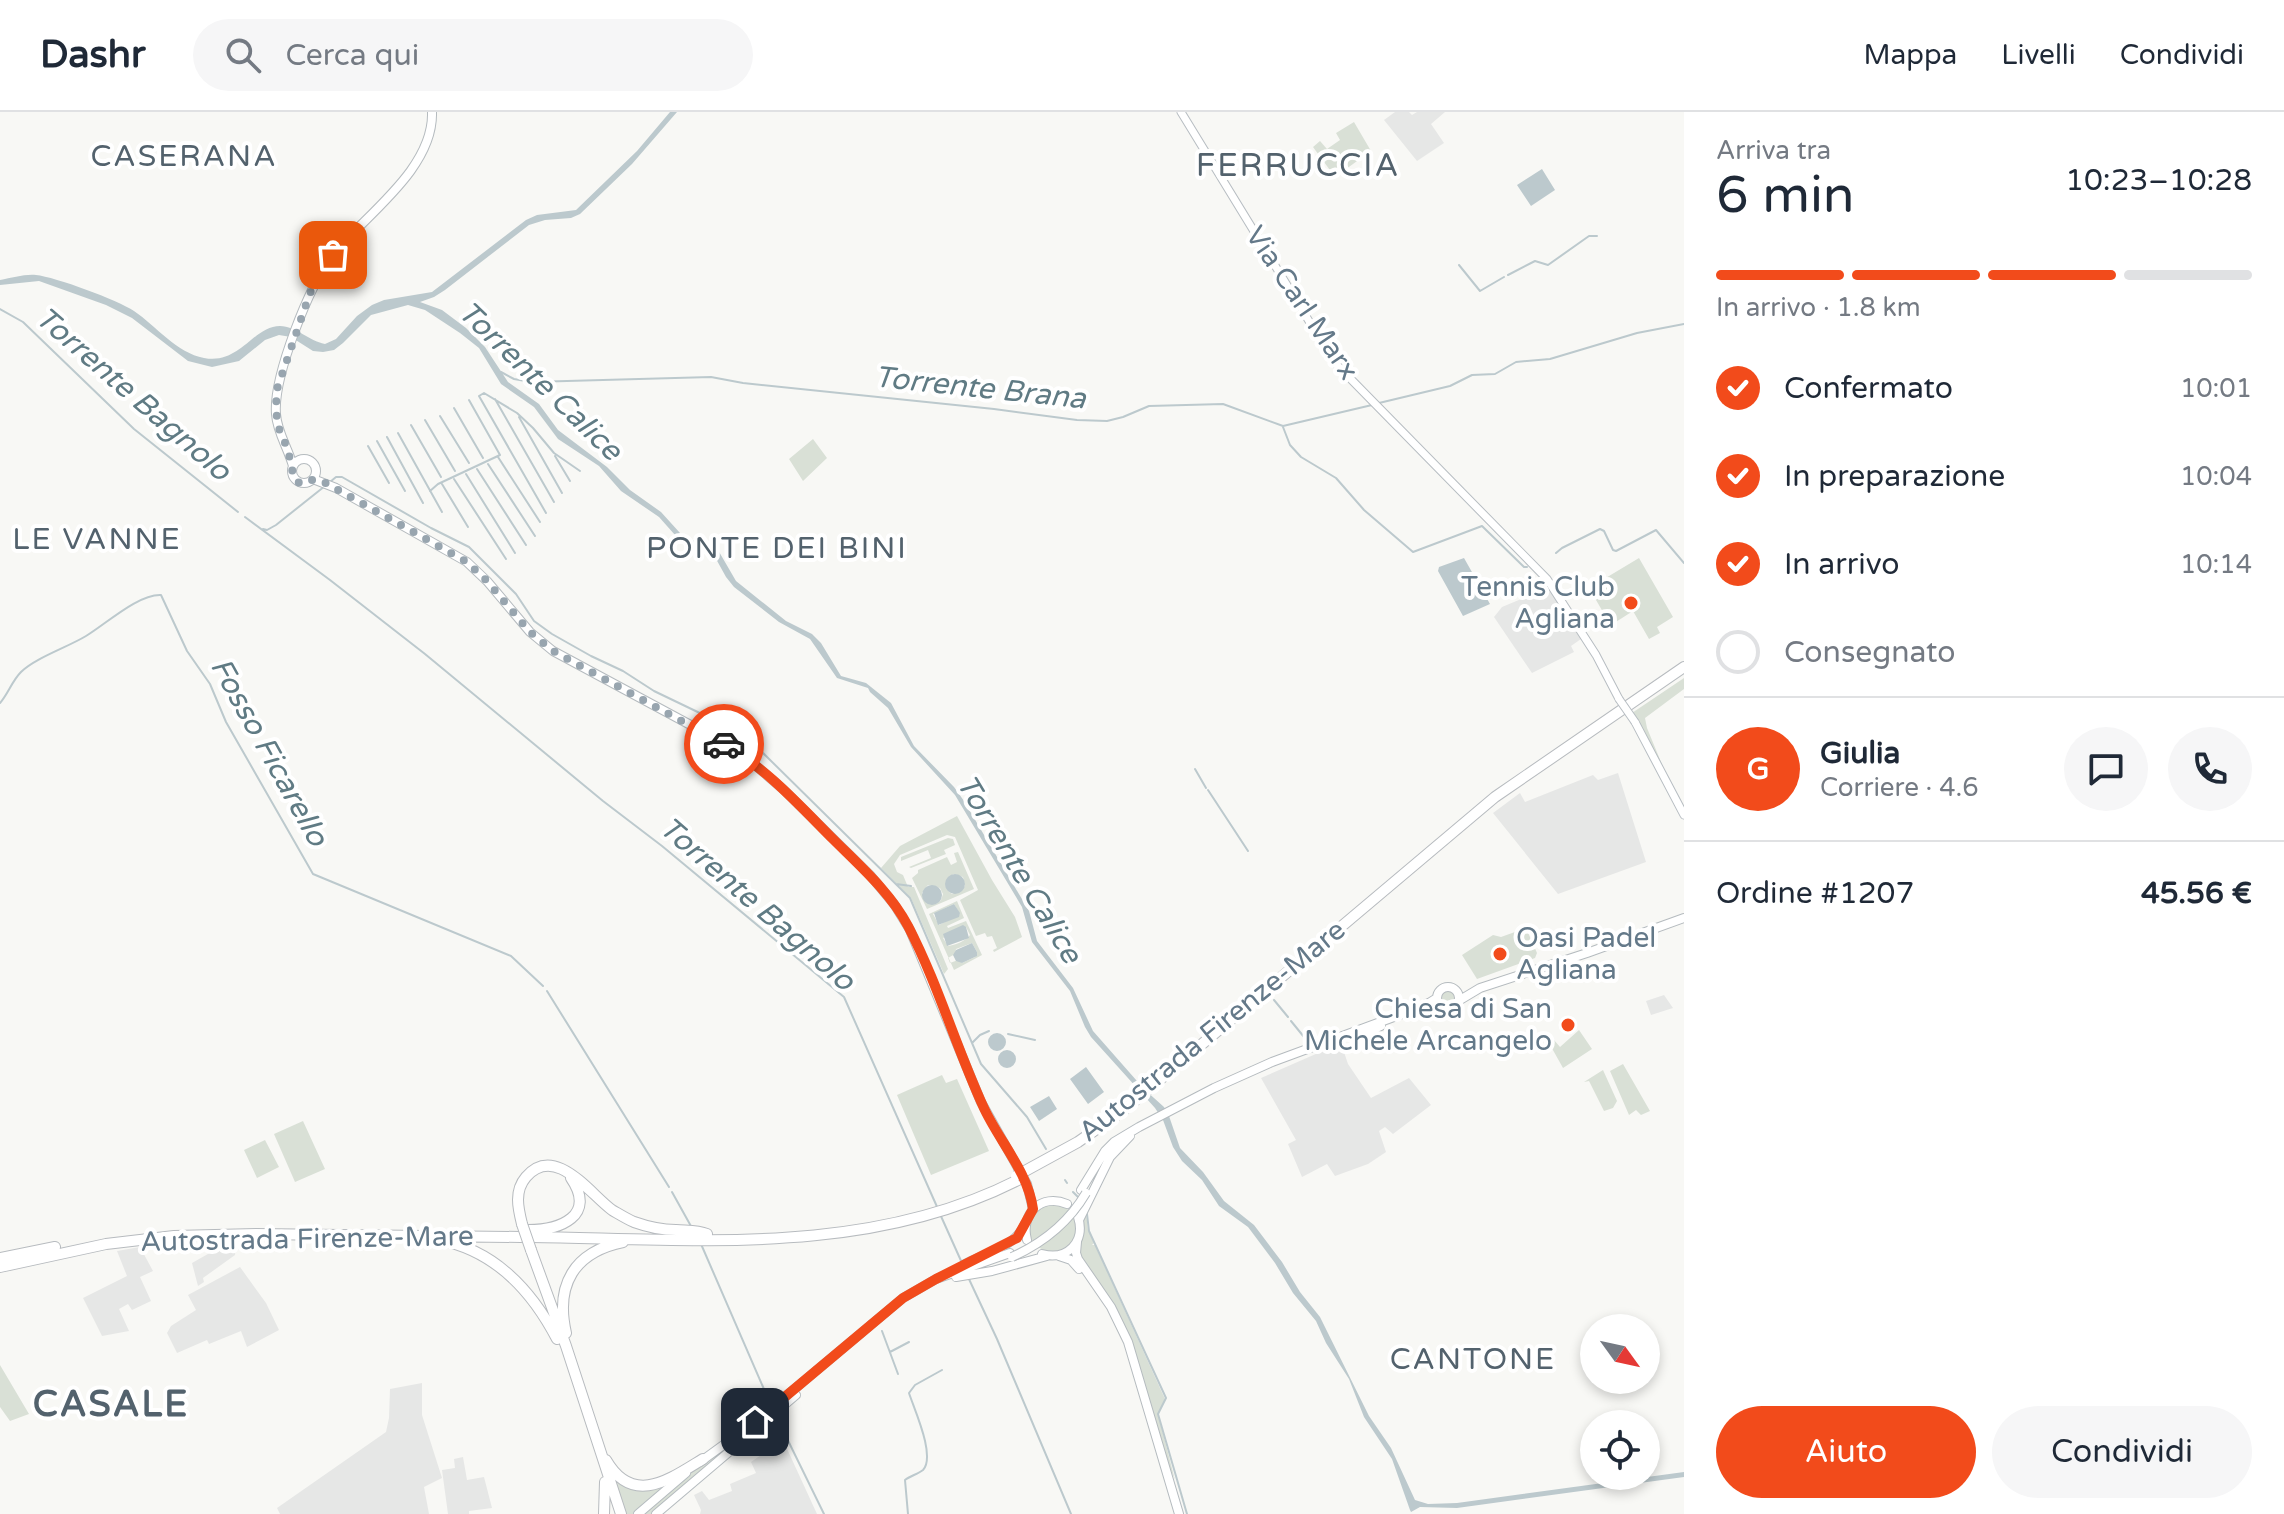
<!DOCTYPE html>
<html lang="it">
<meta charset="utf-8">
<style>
:root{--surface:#fff;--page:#f6f6f7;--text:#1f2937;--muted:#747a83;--line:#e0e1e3;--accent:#f24b1b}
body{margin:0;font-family:"Varela Round",sans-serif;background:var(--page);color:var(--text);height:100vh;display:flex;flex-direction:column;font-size:30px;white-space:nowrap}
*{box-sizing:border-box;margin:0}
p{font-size:26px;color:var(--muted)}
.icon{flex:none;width:44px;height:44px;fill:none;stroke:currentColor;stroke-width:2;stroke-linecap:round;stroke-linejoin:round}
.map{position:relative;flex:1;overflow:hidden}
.side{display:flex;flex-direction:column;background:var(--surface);width:600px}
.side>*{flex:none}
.needle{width:52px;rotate:123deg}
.controls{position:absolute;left:1580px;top:1202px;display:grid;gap:16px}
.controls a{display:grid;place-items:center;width:80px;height:80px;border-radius:50%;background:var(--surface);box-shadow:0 4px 12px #0003;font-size:40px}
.pin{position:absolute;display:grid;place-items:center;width:68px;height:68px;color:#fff;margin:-34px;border-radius:16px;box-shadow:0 4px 12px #0006}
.courier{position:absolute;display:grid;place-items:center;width:80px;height:80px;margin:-40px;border:6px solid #f24b1b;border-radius:50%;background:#fff;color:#222;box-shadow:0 2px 10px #0007}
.head em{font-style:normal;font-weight:600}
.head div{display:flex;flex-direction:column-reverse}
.head{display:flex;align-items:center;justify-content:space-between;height:136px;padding:0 32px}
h1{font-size:52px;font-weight:600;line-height:60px}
.bar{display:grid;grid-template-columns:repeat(4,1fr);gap:12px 8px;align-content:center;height:96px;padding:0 32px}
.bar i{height:10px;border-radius:6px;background:var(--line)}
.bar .selected{background:var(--accent)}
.bar p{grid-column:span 4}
.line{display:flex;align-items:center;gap:20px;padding:0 32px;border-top:2px solid var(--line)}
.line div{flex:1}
.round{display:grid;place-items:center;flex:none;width:84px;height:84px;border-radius:42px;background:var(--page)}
ol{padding:0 32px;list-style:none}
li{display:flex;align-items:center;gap:24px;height:88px}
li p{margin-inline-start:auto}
li .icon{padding:8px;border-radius:50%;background:var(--accent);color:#fff;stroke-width:4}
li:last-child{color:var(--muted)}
li i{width:44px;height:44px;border:4px solid var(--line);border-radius:50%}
.primary-button{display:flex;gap:16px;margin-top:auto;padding:16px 32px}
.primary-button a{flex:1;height:92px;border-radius:48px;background:var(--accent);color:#fff;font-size:32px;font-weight:600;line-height:92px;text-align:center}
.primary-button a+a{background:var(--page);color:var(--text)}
header{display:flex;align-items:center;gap:48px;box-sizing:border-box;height:112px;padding:0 40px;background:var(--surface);border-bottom:2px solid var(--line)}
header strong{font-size:38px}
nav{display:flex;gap:44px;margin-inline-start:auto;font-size:28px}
.search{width:560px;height:72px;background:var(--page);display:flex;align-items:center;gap:20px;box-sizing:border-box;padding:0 28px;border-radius:44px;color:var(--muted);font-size:30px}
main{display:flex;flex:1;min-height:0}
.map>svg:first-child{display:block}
.built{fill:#e6e7e6}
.green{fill:#d9e0d6;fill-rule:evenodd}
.water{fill:#bcc9cd}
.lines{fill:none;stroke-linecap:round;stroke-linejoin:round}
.stream{stroke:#bcc9cd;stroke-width:2}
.secondary-casing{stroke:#b7bdc2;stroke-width:9}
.primary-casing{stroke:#b5bbbf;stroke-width:10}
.highway-casing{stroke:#b7bbbf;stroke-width:12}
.secondary{stroke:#fff;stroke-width:7}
.primary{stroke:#fff;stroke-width:8}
.highway{stroke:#fff;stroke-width:10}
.secondary-bridge-casing{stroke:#b7bdc2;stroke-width:9;stroke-linecap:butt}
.primary-bridge-casing{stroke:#b5bbbf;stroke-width:10;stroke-linecap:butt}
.highway-bridge-casing{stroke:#b7bbbf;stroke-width:12;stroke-linecap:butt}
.secondary-bridge{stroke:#fff;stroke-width:7}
.primary-bridge{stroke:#fff;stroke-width:8}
.highway-bridge{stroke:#fff;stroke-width:10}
.done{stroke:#98a5af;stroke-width:8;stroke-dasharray:0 14.4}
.route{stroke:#f24b1b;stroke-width:10}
.poi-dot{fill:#f24b1b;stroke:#fff;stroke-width:3}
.labels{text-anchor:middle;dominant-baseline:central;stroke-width:8;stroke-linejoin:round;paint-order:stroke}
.street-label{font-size:28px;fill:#647989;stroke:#fff}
.poi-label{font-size:28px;fill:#647989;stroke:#fff;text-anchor:end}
.neighbourhood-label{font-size:30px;letter-spacing:2px;fill:#53626d;stroke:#fff}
.water-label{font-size:30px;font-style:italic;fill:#607b84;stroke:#fff}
.quarter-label{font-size:32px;letter-spacing:2px;fill:#53626d;stroke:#fff}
.district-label{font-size:36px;font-weight:bold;letter-spacing:2px;fill:#53626d;stroke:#fff}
</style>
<header>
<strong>Dashr</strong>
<div class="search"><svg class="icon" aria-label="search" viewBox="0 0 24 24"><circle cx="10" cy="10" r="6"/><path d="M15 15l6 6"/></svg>Cerca qui</div>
<nav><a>Mappa</a><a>Livelli</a><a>Condividi</a></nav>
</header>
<main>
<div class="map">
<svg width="1684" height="1402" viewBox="0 0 1684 1402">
<rect width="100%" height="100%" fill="#f8f8f5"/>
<path class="built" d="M1395,0h14l3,3 5,-3h28l-14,12 13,19 -27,18 -33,-41z
M1548,476l33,51 -10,7 3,6 -42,21 -38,-56 8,-10z
M1618,661l28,89 -88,32 -65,-81 27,-20 5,9 68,-27 5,5z
M1664,883l9,13 -22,7 -5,-14z
M1341,931l7,21 23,34 38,-20 22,27 -38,29 -8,-7 -6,4 7,21 -18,12 -33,12 -8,-12 -25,13 -14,-33 8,-4 -35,-62z
M236,1133l-1,10 -32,23 1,4 -6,4 -6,-23 30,-17z
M140,1135l13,24 -13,6 11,24 -19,9 -4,-6 -9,5 10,22 -27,5 -19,-38 44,-22 -10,-25z
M240,1155l26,36 13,27 -32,17 -6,-16 -32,13 -2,-4 -30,13 -10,-20 4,-7 25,-16 -8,-15z
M422,1271v32l20,63 -18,9 5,27h-149l-3,-6 109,-76 3,-14 1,-29z
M783,1328l34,74h-117l1,-4 -7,-15 8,-4 7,9 23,-9 -2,-7 26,-11 -5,-11z
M463,1345l4,23 17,-3 8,31 -23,3v3h-21l-6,-44 13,-2 -1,-9z"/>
<path class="green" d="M1354,10l17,29 -36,26 -22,-30 7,-6 7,8 13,-9 -4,-7z
M813,327l14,19 -24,23 -14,-22z
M1639,446l34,59 -16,10 3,6 -11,6 -16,-28 -25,16 -6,-10 1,-5 -14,-24z
M1684,566v11l-39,29 2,10 21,51 -36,-66z
M957,704l35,64 23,37 7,20 -28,15 -1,-2 4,-2 -5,-12 -5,1 -2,-4 -9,3 -16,-36 18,-10 -23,-53 -8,-2 -47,20 -6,9 3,8 6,3 5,12h6l34,82 -4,5 -33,-76 -30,-30 19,-22z
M948,726l5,1 2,6 -11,5 2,4 -35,14 -2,-1 22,-9 -3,-8 -27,11v-4z
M958,740l16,37 -47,20 -15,-31 6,-5v-3l29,-13 4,8 6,-3 -3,-9zM954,762l9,3 2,9 -13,8c-9,-6 -8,-16 2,-20zM928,773l12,3 3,6 -2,6 -5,4h-7l-7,-11z
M957,789l7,17 -17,8 1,2 18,-7 16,34 -28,15 -25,-56zM954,792l6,10 -21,11 -6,-11zM966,815l4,8c-4,6 -15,10 -22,11l-5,-8zM972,831l5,9 -2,5 -13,6 -4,-3 -8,3 -2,-5 7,-4 1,-5z
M1526,816l11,25 -2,5 -58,21 -15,-24 31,-20 8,2z
M1439 887a9 9 0 1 1 18 0a9 9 0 1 1-18 0Z
M1579,918l13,19 -29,19 -14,-25 5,-3 6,7z
M1623,952l27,47 -9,4 -5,-5 -7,5 -19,-44z
M1603,958l14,31 -4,7 -9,3 -15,-30 -5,1z
M942,963l4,8 11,-4 32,72 -58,24 -34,-80z
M303,1009l22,48 -30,13 -21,-48z
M265,1028l14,27 -22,11 -13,-28z
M1029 1116a24 24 0 1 1 48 0a24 24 0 1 1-48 0Z
M1086,1099l2,19 6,13 -2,2h3l70,154 -7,15 17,66 -9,-21 -32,-108 -52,-89 -4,-14 5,-11v-19z
M0,1253l29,49 -19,7 -10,-14z
M758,1310l-100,88 -6,4h-11l70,-59z
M611,1361l49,13 8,-1 -34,29h-10z"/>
<path class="water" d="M670,0h7l-45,52 -52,50 -9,4 -26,2 -16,5 -84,65 -11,7 -14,5 22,8 24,18 19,19 23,35 31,22 19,26 49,37 23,23 31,22 19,21 12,7 15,2 11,8 18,31 50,40 26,13 9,9 20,33 25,7 25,20 23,43 40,41 10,14 65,110 8,30 36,47 20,43 51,58 20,18 5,9 11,32 23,24 21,29 30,24 28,37 18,30 20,25 49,99 22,32 24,52 13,4 29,-1 227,-31v5l-227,31 -37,-1 -9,5 -1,-2 -18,-51 -28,-42 -15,-38 -23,-36 -10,-22 -23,-28 -18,-30 -27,-36 -29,-21 -17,-26 -20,-19 -9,-14 -10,-27 -8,-12 -64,-71 -6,-10 -15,-36 -38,-49 -10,-35 -67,-112 -44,-48 -23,-39 -18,-16 -2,-4 -31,-10 -27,-39 -31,-17 -45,-35 -8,-10 -16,-29 -6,-3 -19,-4 -10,-6 -16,-18 -38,-26 -22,-25 -41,-27 -24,-32 -33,-23 -22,-36 -19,-15 -35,-23 -17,-5 -37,10 -28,28 -9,7 -11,2 -10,-1 -22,-14 -12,-2 -14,5 -26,21 -27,6 -24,-6 -56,-43 -26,-13 -67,-24 -39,4v-5c12,-2 24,-6 36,-5 19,2 82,25 98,36 22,15 43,42 70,47 36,7 49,-32 76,-32 16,0 29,15 45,18l11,-5 21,-23 15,-11 12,-5 48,-8 94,-72 11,-5 39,-5 61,-59z
M1542,57l13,21 -24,16 -14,-21z
M1464,446l26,46 -27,12 -25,-45 1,-4z
M945 772a10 10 0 1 1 20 0a10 10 0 1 1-20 0Z
M922 783a10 10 0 1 1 20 0a10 10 0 1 1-20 0Z
M954,792l6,9 -1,4 -21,8 -4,-12z
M963,813l3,2 3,11 -22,8 -4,-12z
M972,831l5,9v4l-15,7 -6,-2 -3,-6 3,-5z
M988 930a9 9 0 1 1 18 0a9 9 0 1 1-18 0Z
M998 947a9 9 0 1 1 18 0a9 9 0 1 1-18 0Z
M1086,955l18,25 -16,12 -18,-25z
M1049,984l8,13 -18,12 -9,-14z"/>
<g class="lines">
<path class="stream" d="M1459,153l21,26 24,-14
M1508,163l27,-14 13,4 41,-29h8
M0,197l23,13 111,107 104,83
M501,260l13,7 17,3 180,-5 32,6 251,26 83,11 30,1 16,-4 26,-11 74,-2 60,22 89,-21
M495,287l59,103
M1379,291l71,-17 22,-11 23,-1 21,-12 34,-3 87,-26 47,-9
M454,296l29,50
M440,304l29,47
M519,305l43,76
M425,308l30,51
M411,313l30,52
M1283,315l7,18 11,12 35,21 28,32 49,42 69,-26 42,41h3
M398,321l44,79
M387,325l36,66
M377,329l28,50
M368,334l21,37
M555,344l15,25
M498,345l42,65
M488,352l47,72
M477,357l49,76
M466,362l49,79
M454,367l52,80
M330,370l6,-5h6l89,51 38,19 47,47 18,27 18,13 39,22 32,15 31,20 52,25 46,26 8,8 150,148 71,166 46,53 19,32
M442,372l26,43
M430,379l8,-7 62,-29 -31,-55
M546,401l-67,-117 5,-3 33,20 16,15 21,25 26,18
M245,405l85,63 95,74 178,147 59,45 182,151 94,212
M263,417l4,1 9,-5 49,-39
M1556,441l6,-5 38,-19 4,2 9,19 3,1 40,-21 28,33
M0,591c8,-9 12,-22 21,-31 14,-14 47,-25 65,-36 20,-12 52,-42 75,-41l26,56 23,33 16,38 87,152 198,82 32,30
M1195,657l11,19
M1208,678l40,61
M896,772l15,2
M547,879l122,196
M1274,888l14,17
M1291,909l13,16
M1008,922l27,6
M1305,929l1,3
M972,931l8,-8 9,-4
M1065,1068l2,3
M672,1080l20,36
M1073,1080l5,5
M940,1102l22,49
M1087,1102l2,17 77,167 -8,16 29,100
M701,1132l69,159
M968,1165l29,62 74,175
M882,1219l16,43
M890,1240l19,-10
M776,1304l48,98
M908,1402l-3,-34c5,-4 13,-6 18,-10 13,-14 -9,-61 -14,-77l6,-8 27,-15"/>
<g class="secondary-casing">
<path id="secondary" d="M1181,0l142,232 14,21 210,214 49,76 23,44
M1635,610l49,93"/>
</g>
<g class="primary-casing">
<path id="primary" d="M292 359a12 12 0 1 1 24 0a12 12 0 1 1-24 0Z
M293,354c-5,-18 -16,-34 -17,-52 -3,-37 34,-131 57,-160 34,-40 101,-86 99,-142
M313,367l23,9 131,74 20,19 43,51 23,19 158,85 44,29 29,25 86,85 24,29 16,26 71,172 46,82 6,25
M1437 886a11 11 0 1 1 22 0a11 11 0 1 1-22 0Z
M1460,888l20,-12 107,-35 97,-35
M1364,922l17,-8
M1081,1078l24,-39 9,-9 25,-15 75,-39 58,-26 130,-48 27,-11 8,-5
M1079,1108l31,-63 20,-21
M1027,1128c-7,-26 14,-47 40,-36
M1077,1130l-1,11 2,6 33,48 17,35 51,172
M1042,1142c25,7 44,-12 36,-37
M1059,1144l12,4 8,9
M965,1152c20,-10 51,-18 60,-40
M956,1165l36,-6 55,-15
M700,1350l55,-40 148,-124 33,-19 74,-26
M638,1402l48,-41
M656,1402l140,-119"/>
</g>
<g class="highway-casing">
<path id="highway" d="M1025,1059l53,-29 47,-33 370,-312 189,-130
M522,1112c-4,-16 -8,-33 4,-47 29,-34 64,17 86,33 7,4 15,9 22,12 14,5 28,8 42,8 11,1 21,0 31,4
M528,1118c32,0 69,-14 43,-52
M531,1125c163,2 336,20 487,-57
M440,1128c56,11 92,51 117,99
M531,1138l35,96 55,168
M0,1146l55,-11
M0,1155l106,-23 68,-8 82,-2 265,3
M566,1221c-11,-48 8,-81 57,-91
M606,1348c27,47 64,19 97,-1
M604,1402l1,-32"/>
</g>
<use href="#secondary" class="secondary"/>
<use href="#primary" class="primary"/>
<use href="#highway" class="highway"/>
<g class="secondary-bridge-casing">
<path id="secondary-bridge" d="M1619,587l16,23"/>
</g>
<g class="primary-bridge-casing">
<path id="primary-bridge" d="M1012,1145c31,-14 57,-35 74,-64"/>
</g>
<g class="highway-bridge-casing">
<path id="highway-bridge" d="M1016,1064l9,-5
M522,1112l9,26"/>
</g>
<use href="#secondary-bridge" class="secondary-bridge"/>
<use href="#primary-bridge" class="primary-bridge"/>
<use href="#highway-bridge" class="highway-bridge"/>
</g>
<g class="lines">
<path class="done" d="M333,143l-23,38 -34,99 1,32 11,26 6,29c6,6 13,6 19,0l11,3 143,80 20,19 43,51 23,19 171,93"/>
<path class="route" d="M724,632c42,24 75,61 109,95 27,27 57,53 75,87 30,58 48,121 75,180 15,34 45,65 50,103l-16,29 -81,41 -33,19 -148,124"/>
</g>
<g class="poi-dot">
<circle cx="1631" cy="491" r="8"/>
<circle cx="1500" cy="842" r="8"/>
<circle cx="1568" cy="913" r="8"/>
</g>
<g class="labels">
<g class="street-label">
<text transform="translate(1302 191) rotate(56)">Via Carl Marx</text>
<text transform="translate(1212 919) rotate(-39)">Autostrada Firenze-Mare</text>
<text transform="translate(307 1127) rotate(-1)">Autostrada Firenze-Mare</text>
</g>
<g class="poi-label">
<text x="1615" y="475">Tennis Club<tspan x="1615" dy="32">Agliana</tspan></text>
<text x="1516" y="826" text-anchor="start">Oasi Padel<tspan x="1516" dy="32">Agliana</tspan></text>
<text x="1552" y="897">Chiesa di San<tspan x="1552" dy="32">Michele Arcangelo</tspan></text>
</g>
<g class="neighbourhood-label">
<text x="184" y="44">CASERANA</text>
<text x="97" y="427">LE VANNE</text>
<text x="777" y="436">PONTE DEI BINI</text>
<text x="1473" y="1247">CANTONE</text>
</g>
<g class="water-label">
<text transform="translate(540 269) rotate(44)">Torrente Calice</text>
<text transform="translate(980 276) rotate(6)">Torrente Brana</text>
<text transform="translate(133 282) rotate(41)">Torrente Bagnolo</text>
<text transform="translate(269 640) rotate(61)">Fosso Ficarello</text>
<text transform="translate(1019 757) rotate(59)">Torrente Calice</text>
<text transform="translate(757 792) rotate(41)">Torrente Bagnolo</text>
</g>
<g class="quarter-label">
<text x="1298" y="54">FERRUCCIA</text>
</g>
<g class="district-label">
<text x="111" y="1292">CASALE</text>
</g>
</g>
</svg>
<div class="controls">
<a><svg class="needle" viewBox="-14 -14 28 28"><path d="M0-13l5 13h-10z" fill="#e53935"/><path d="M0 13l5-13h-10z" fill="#747a83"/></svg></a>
<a><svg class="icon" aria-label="locate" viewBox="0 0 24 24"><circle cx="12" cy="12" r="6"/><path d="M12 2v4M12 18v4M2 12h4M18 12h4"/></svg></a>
</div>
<div class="pin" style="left:333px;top:143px;background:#ea580c"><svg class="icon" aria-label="bag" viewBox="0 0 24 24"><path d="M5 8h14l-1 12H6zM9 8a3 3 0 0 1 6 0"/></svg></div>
<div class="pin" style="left:755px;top:1310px;background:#1f2937"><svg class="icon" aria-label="home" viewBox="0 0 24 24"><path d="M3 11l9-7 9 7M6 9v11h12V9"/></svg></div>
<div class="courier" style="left:724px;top:632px"><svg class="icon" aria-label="car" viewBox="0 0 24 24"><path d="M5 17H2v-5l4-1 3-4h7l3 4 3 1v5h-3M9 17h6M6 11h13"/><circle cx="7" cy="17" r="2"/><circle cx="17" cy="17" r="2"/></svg></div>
</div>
<section class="side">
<div class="head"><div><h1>6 min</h1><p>Arriva tra</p></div><em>10:23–10:28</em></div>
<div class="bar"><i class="selected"></i><i class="selected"></i><i class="selected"></i><i></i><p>In arrivo · 1.8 km</p></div>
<ol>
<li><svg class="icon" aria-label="check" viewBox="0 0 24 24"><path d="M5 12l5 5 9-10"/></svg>Confermato<p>10:01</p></li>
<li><svg class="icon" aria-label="check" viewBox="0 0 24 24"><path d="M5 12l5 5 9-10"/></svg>In preparazione<p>10:04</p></li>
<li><svg class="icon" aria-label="check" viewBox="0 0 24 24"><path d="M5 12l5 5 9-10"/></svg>In arrivo<p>10:14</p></li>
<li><i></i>Consegnato</li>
</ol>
<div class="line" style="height:144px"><b class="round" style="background:var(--accent);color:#fff">G</b><div><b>Giulia</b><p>Corriere · 4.6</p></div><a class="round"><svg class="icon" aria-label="chat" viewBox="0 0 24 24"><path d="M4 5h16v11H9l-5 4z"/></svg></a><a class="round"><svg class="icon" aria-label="phone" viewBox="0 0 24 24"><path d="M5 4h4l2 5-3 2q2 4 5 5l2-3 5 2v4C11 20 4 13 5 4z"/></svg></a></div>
<div class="line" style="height:104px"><div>Ordine #1207</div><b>45.56 €</b></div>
<div class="primary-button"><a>Aiuto</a><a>Condividi</a></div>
</section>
</main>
